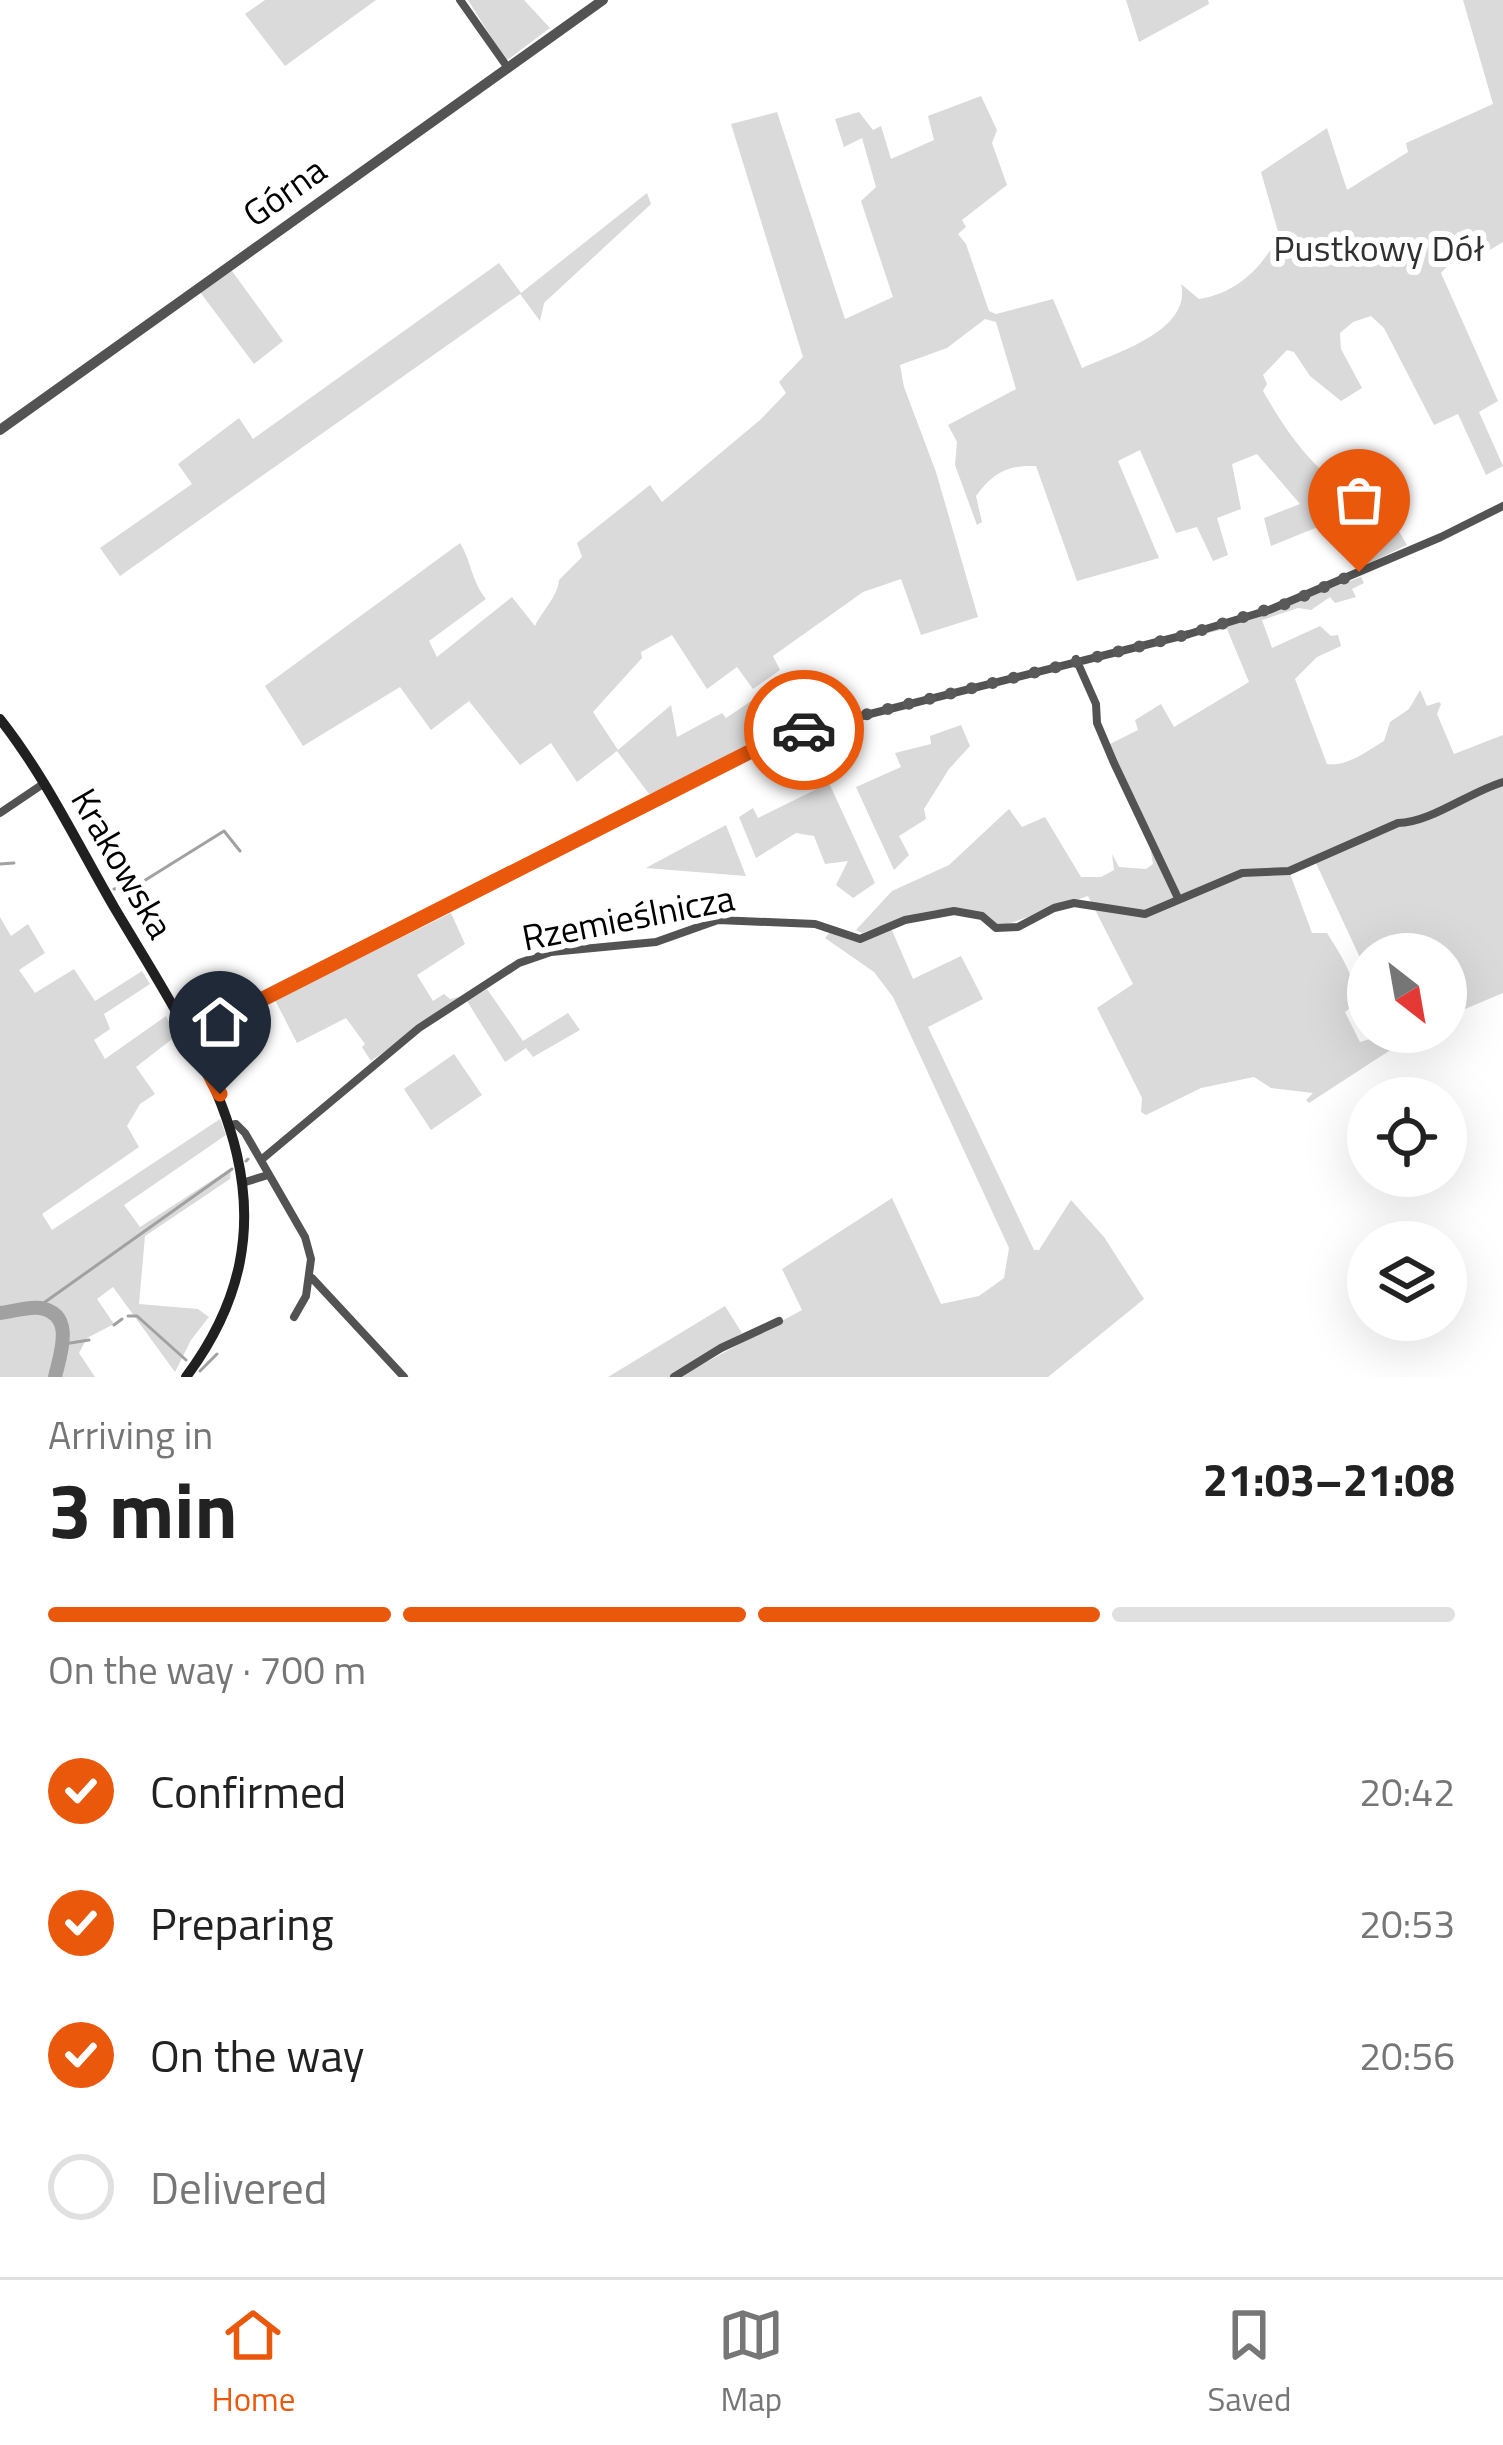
<!DOCTYPE html>
<meta charset="utf-8">
<style>
:root{--surface:#fff;--page:#f2f2f2;--text:#222;--muted:#767676;--line:#e0e0e0;--accent:#ea580c}
body{margin:0;font-family:"Titillium Web",sans-serif;background:var(--page);color:var(--text);height:100vh;display:flex;flex-direction:column;font-size:45px;white-space:nowrap}
*{box-sizing:border-box;margin:0}
p{font-size:39px;color:var(--muted)}
.icon{flex:none;width:66px;height:66px;fill:none;stroke:currentColor;stroke-width:2;stroke-linecap:round;stroke-linejoin:round}
.map{position:relative;height:1377px;overflow:hidden}
.panel{display:flex;flex-direction:column;background:var(--surface);flex:1}
.panel>*{flex:none}
.needle{width:78px;rotate:149deg}
.tools{position:absolute;left:1347px;top:933px;display:grid;gap:24px}
.tools a{display:grid;place-items:center;width:120px;height:120px;border-radius:50%;background:var(--surface);box-shadow:0 12px 48px #0002;font-size:60px}
.pin{position:absolute;display:grid;place-items:center;width:102px;height:102px;color:#fff;margin:-123px -51px;border-radius:50% 50% 50% 0;rotate:-45deg;box-shadow:0 0 12px #0007}
.pin .icon{rotate:45deg}
.courier{position:absolute;display:grid;place-items:center;width:120px;height:120px;margin:-60px;border:9px solid #ea580c;border-radius:50%;background:#fff;color:#222;box-shadow:0 3px 15px #0007}
.overview em{font-style:normal;font-weight:700}
.overview div{display:flex;flex-direction:column-reverse}
.overview{display:flex;align-items:center;justify-content:space-between;height:204px;padding:0 48px}
h1{font-size:78px;font-weight:700;line-height:90px}
.bar{display:grid;grid-template-columns:repeat(4,1fr);gap:18px 12px;align-content:center;height:144px;padding:0 48px}
.bar i{height:15px;border-radius:9px;background:var(--line)}
.bar .current{background:var(--accent)}
.bar p{grid-column:span 4}
ol{padding:0 48px;list-style:none}
li{display:flex;align-items:center;gap:36px;height:132px}
li p{margin-inline-start:auto}
li .icon{padding:12px;border-radius:50%;background:var(--accent);color:#fff;stroke-width:4}
li:last-child{color:var(--muted)}
li i{width:66px;height:66px;border:6px solid var(--line);border-radius:50%}
.dock{display:flex;justify-content:space-around;align-items:center;height:168px;border-top:3px solid var(--line);background:var(--surface);font-size:33px;color:var(--muted)}
.dock a{display:grid;justify-items:center;gap:6px}
.dock .current{color:var(--accent)}
.map>svg:first-child{display:block}
.green{fill:#dadada}
.lines{fill:none;stroke-linecap:round;stroke-linejoin:round}
.stream{stroke:#a1a1a1;stroke-width:3}
.river{stroke:#a1a1a1;stroke-width:14}
.minor{stroke:#535353;stroke-width:8}
.tertiary{stroke:#535353;stroke-width:10}
.secondary{stroke:#202020;stroke-width:10}
.done{stroke:#595959;stroke-width:12;stroke-dasharray:0 21.6}
.route{stroke:#ea580c;stroke-width:15}
.labels{text-anchor:middle;dominant-baseline:central;stroke-width:12;stroke-linejoin:round;paint-order:stroke}
.street-label{font-size:36px;fill:#000;stroke:#fff}
.park-label{font-size:36px;fill:#313131;stroke:#fff}
</style>
<div class="map">
<svg width="1503" height="1377" viewBox="0 0 1503 1377">
<rect width="100%" height="100%" fill="#fff"/>
<path class="green" d="M265,0h111l-91,66 -40,-52z
M468,0h56l26,28 -44,33z
M1126,0h82l1,4 -70,38z
M1463,0h40v242l-33,20 -9,-10 -20,21 57,128 -19,11 24,54 -17,9 -28,-61 -24,11 -50,-97 -13,-12 -18,6 -13,11 1,16 21,39 -21,13 -31,-25 -16,-24 -7,-2 -24,25 4,9 -4,7c20,35 38,62 69,89 34,29 51,20 75,65l-42,20 -40,-41 -54,22 -7,-28 36,-14 -43,-50 -25,10 9,45 -24,9 11,37 -15,6 -16,-34 -21,6 -36,-83 -22,11 41,97 -82,23 -41,-115c-29,-1 -43,7 -60,30l6,26 -5,3 -22,-60 2,-23 -9,-17 68,-36 -20,-67 -11,-3 -38,29 -47,17 4,22 32,85 42,145 -57,18 -20,-56 -38,13 -90,64 7,14 -27,19 -16,-22 -30,22 -35,-54 -31,17 1,6 -49,54 25,38 53,-45 6,32 45,-24 4,5 31,-21 22,33 -89,49 -41,15 -32,-43 -40,31 -26,-39 -31,22 -51,-64 -38,29 -31,-43 -97,59 -38,-60 195,-143c12,20 11,37 26,56l-57,42 8,16 75,-60 23,29c7,-15 23,-30 24,-46l23,-23 -5,-14 73,-58 12,17 98,-82 26,-27 -7,-11 24,-25 -72,-233 46,-12 68,207 48,-22 -32,-96 15,-14 -14,-49 -18,9 -9,-28 24,-7 14,18 8,-4 10,33 43,-19 -6,-24 53,-20 16,34 -5,13 15,42 -45,35 4,7 -8,7 8,10 23,67 7,3 57,-15 29,69c33,-15 110,-37 99,-84l18,15c38,-6 63,-31 80,-64l-18,-63 66,-44 20,62 61,-38 -2,-9 87,-39z
M647,193l4,11 -107,99 -4,18 -20,-27 -400,282 -20,-28 92,-64 -14,-20 61,-46 14,21 246,-176 22,30z
M232,271l51,70 -29,23 -54,-72z
M1361,577l3,6 -12,6 4,8 -21,6 -5,-6 -19,13 -13,-2 -36,12 10,28 48,-22 11,10 7,-1 3,11 -24,11 -22,22 32,85c20,3 40,-13 57,-23l6,-19 19,-13 11,-19 7,16 12,-4 2,2 -4,10 17,40 49,-19v258l-57,24v-63h-78v21l-53,-114 -26,10 23,62h15c13,21 31,46 27,72l-9,7 15,30 34,-10h24l-109,71 -3,-3 7,-7 -42,-5 -17,-11 -53,11 -55,27 -5,-3 1,-14 -45,-90 36,-24 -45,-88 -89,31c-40,-34 -93,-11 -137,6l-6,-3 36,-39 57,-26 60,-56 13,18 23,-10 36,60h20l13,-7 -2,-16 7,13 27,2 7,-5 -2,-12 3,-6 -46,-101 30,-15 -3,-10 26,-16 13,23 75,-45 -22,-53 -49,10 83,-25z
M961,725l9,21 -21,23 -25,40 2,10 -27,17 10,19 -15,15 -38,-83 45,-20 -6,-14 36,-9 -1,-8z
M829,783l46,100 -22,15 -17,-13 12,-24 -23,3 -11,-28 -18,-3 -40,25 -17,-41 14,-9 5,10z
M726,825l20,51 -100,-8 9,-5z
M451,913l14,31 -48,31 16,26 11,-7 6,5 13,-3 -92,65 -9,-14 3,-3 -19,-26 -49,25 -22,-43z
M0,917l11,19 17,-12 17,29 -26,17 16,23 39,-24 21,32 47,-30 8,13 -46,30 6,15 -16,11 11,19 61,-43 10,20 -40,31 19,27 -15,10 -13,22 12,21 -97,67 10,16 168,-111 6,16 -102,70 16,22 91,-59 -1,11 -85,57 -6,68 59,5 11,8 -18,23 -16,32 -62,-85 -16,12 17,25 -27,14 -8,15 16,24h-95z
M891,928l22,51 48,-23 22,43 -55,28 106,223h5l32,-50 33,37 40,62 -96,78h-369l123,-67 -20,-41 110,-71 49,106 38,-8 25,-18 5,-30 -116,-251 -19,-25 -49,-34 5,-6 22,8z
M487,989l36,52 45,-28 12,17 -47,27 -7,-9 -21,14 -38,-61z
M454,1054l28,41 -51,35 -27,-41z
M725,1306l17,27 -73,44h-61z"/>
<g class="lines">
<path class="stream" d="M0,864l14,-1
M114,889l25,-5 85,-53 16,20
M246,1161l2,-2
M38,1307l194,-138
M128,1316h9l49,44
M114,1325l8,-6
M64,1344l25,-4
M200,1371l17,-17"/>
<path class="river" d="M0,1313c12,-1 28,-7 40,-5 36,6 20,47 15,69"/>
<path class="minor" d="M460,0l48,68
M1076,659l20,45 1,19 17,40 64,135
M0,813l43,-29
M190,1036l596,-301 403,-101 80,-24 172,-73 62,-31
M231,1125l5,-1 9,9 60,104 6,22 -5,37 -12,21
M261,1160l158,-132 100,-65 32,-11 105,-10 62,-22 97,4 45,15 45,-19 49,-9 28,5 14,12 22,-1 36,-19 20,-5 71,11 97,-41 47,-2 109,-48c32,0 71,-31 105,-41
M242,1183l26,-8
M312,1278l92,99
M674,1377l47,-29 58,-27"/>
<path class="tertiary" d="M0,430l603,-430"/>
<path class="secondary" d="M0,719c45,57 78,126 114,188 90,152 200,299 72,470"/>
</g>
<g class="lines">
<path class="done" d="M804,730l385,-96 96,-30 74,-32"/>
<path class="route" d="M220,1094l-30,-58 583,-296 31,-10"/>
</g>
<g class="labels">
<g class="street-label">
<text transform="translate(284 191) rotate(-35)">Górna</text>
<text transform="translate(123 863) rotate(60)">Krakowska</text>
<text transform="translate(628 917) rotate(-11)">Rzemieślnicza</text>
</g>
<g class="park-label">
<text x="1379" y="247">Pustkowy Dół</text>
</g>
</g>
</svg>
<div class="tools">
<a><svg class="needle" viewBox="-14 -14 28 28"><path d="M0-13l5 13h-10z" fill="#e53935"/><path d="M0 13l5-13h-10z" fill="#767676"/></svg></a>
<a><svg class="icon" aria-label="locate" viewBox="0 0 24 24"><circle cx="12" cy="12" r="6"/><path d="M12 2v4M12 18v4M2 12h4M18 12h4"/></svg></a>
<a><svg class="icon" aria-label="layers" viewBox="0 0 24 24"><path d="M12 4l9 5-9 5-9-5zM3 14l9 5 9-5"/></svg></a>
</div>
<div class="pin" style="left:1359px;top:572px;background:#ea580c"><svg class="icon" aria-label="bag" viewBox="0 0 24 24"><path d="M5 8h14l-1 12H6zM9 8a3 3 0 0 1 6 0"/></svg></div>
<div class="pin" style="left:220px;top:1094px;background:#1f2937"><svg class="icon" aria-label="home" viewBox="0 0 24 24"><path d="M3 11l9-7 9 7M6 9v11h12V9"/></svg></div>
<div class="courier" style="left:804px;top:730px"><svg class="icon" aria-label="car" viewBox="0 0 24 24"><path d="M5 17H2v-5l4-1 3-4h7l3 4 3 1v5h-3M9 17h6M6 11h13"/><circle cx="7" cy="17" r="2"/><circle cx="17" cy="17" r="2"/></svg></div>
</div>
<section class="panel">
<div class="overview"><div><h1>3 min</h1><p>Arriving in</p></div><em>21:03–21:08</em></div>
<div class="bar"><i class="current"></i><i class="current"></i><i class="current"></i><i></i><p>On the way · 700 m</p></div>
<ol>
<li><svg class="icon" aria-label="check" viewBox="0 0 24 24"><path d="M5 12l5 5 9-10"/></svg>Confirmed<p>20:42</p></li>
<li><svg class="icon" aria-label="check" viewBox="0 0 24 24"><path d="M5 12l5 5 9-10"/></svg>Preparing<p>20:53</p></li>
<li><svg class="icon" aria-label="check" viewBox="0 0 24 24"><path d="M5 12l5 5 9-10"/></svg>On the way<p>20:56</p></li>
<li><i></i>Delivered</li>
</ol>
</section>
<nav class="dock">
<a class="current"><svg class="icon" aria-label="home" viewBox="0 0 24 24"><path d="M3 11l9-7 9 7M6 9v11h12V9"/></svg>Home</a>
<a><svg class="icon" aria-label="map" viewBox="0 0 24 24"><path d="M3 6l6-2 6 2 6-2v14l-6 2-6-2-6 2zM9 4v14M15 6v14"/></svg>Map</a>
<a><svg class="icon" aria-label="saved" viewBox="0 0 24 24"><path d="M7 4h10v16l-5-4-5 4z"/></svg>Saved</a>
</nav>
